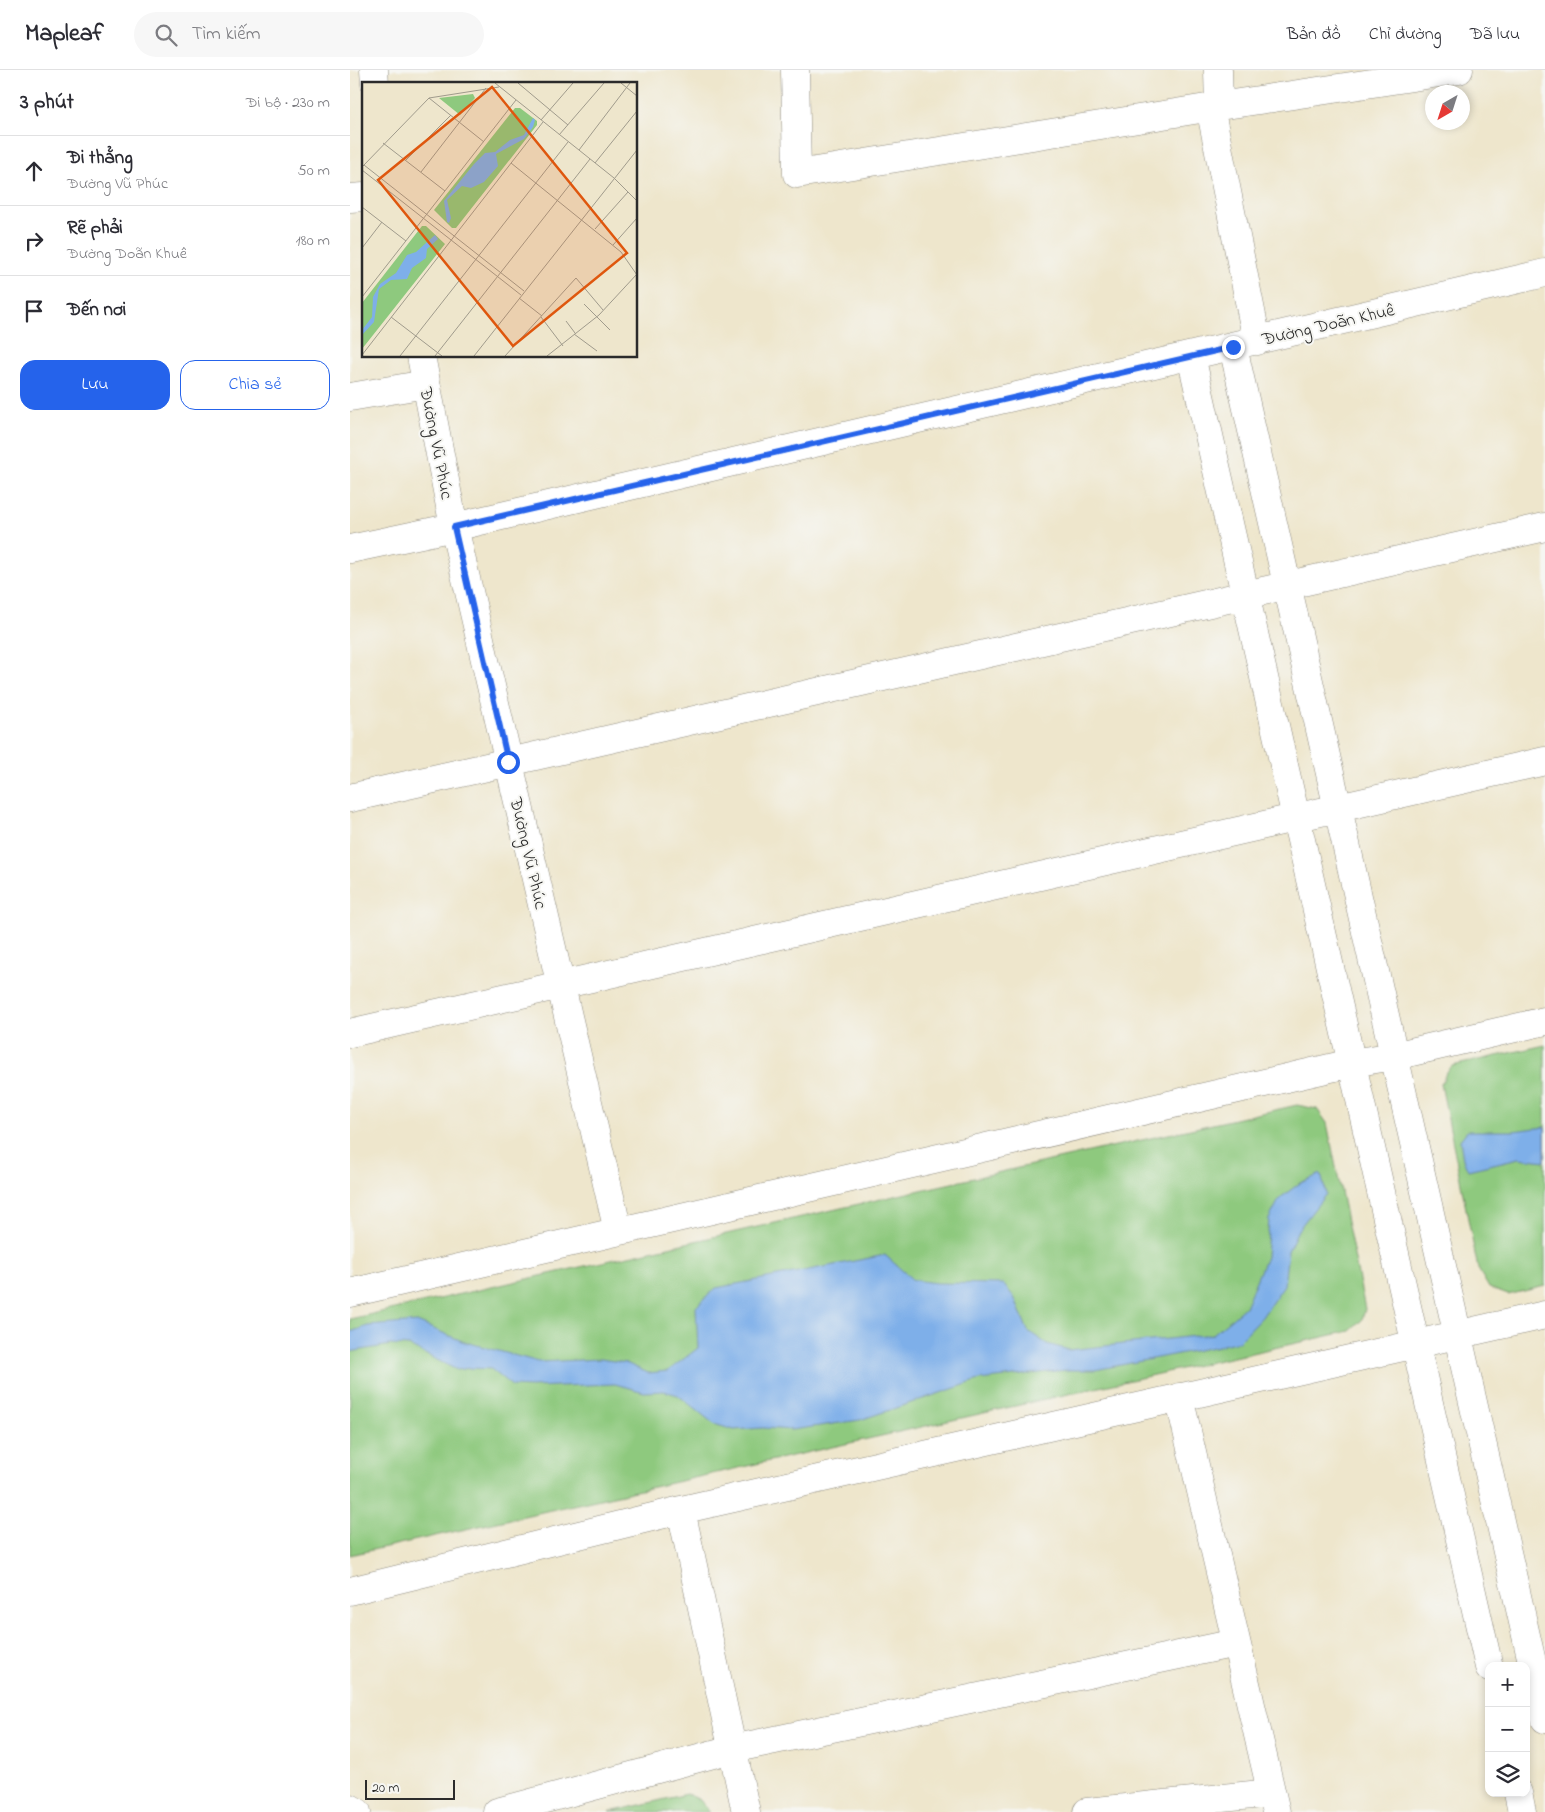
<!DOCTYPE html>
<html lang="vi">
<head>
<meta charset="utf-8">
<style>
  :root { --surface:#fff; --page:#f7f7f7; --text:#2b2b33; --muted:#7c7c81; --line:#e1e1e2; --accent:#2563eb }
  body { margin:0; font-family:"Indie Flower",sans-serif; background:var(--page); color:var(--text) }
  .controls { position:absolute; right:15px; bottom:15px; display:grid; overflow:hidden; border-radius:10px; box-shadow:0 2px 8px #0003 }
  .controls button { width:45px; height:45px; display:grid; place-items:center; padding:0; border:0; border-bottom:1px solid var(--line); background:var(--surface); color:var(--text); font:25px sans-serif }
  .compass { position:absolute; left:1075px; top:15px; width:45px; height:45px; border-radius:50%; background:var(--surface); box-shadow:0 2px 8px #0003; rotate:219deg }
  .scale { position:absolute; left:15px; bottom:12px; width:90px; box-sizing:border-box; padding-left:5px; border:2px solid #2b2b2b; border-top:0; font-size:14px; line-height:18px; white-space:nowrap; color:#2b2b2b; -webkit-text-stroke:4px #f6f6f2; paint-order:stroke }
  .stop { position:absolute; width:15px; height:15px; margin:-11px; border:4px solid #2563eb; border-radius:50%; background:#fff }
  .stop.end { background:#2563eb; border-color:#fff; box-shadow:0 1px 5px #0008 }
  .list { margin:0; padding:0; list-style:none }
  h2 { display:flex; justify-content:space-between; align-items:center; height:65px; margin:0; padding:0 20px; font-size:21px }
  h2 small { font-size:16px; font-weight:400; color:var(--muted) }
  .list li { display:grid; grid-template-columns:32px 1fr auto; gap:15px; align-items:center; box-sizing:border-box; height:70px; padding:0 20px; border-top:1px solid var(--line) }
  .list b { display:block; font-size:19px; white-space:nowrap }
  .list p { margin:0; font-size:16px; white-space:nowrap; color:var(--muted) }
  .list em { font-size:16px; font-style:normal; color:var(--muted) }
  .actions { display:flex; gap:10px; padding:15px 20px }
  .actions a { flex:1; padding:11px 0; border:1px solid var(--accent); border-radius:15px; text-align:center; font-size:18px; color:var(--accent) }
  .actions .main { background:var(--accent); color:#fff }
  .icon { flex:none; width:28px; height:28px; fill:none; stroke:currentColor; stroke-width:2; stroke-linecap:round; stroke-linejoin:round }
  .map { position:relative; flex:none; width:1195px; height:1742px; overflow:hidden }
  header { display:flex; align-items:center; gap:30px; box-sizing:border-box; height:70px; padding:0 25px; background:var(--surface); border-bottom:1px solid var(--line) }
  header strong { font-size:24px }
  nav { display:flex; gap:28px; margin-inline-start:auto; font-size:18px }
  .search { width:350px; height:45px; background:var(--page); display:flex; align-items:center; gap:12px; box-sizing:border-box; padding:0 18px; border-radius:28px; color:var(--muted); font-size:19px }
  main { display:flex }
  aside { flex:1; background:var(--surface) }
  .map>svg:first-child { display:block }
  .green { fill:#8ec97e; stroke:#5c7a54 }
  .water { fill:#7eafe9; stroke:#546d8a }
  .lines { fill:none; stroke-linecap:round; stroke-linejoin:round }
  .minor-casing { stroke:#8c887c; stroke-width:29 }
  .tertiary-casing { stroke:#8c887c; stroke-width:29 }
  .minor { stroke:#fff; stroke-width:28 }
  .tertiary { stroke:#fff; stroke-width:28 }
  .route { stroke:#2563eb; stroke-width:6 }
  .labels { text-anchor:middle; stroke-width:4; stroke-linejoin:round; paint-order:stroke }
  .street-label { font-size:18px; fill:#2b2b2b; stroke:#f6f6f2 }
  .inset-road { fill:none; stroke:#a09b8c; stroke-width:1 }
  .view { fill:#df570e; fill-opacity:0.15; stroke:#df570e; stroke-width:2.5 }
  .inset-edge { fill:none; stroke:#2b2b2b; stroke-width:2.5 }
</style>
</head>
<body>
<header>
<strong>Mapleaf</strong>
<div class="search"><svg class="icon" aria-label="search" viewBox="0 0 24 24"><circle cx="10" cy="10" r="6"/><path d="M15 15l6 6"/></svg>Tìm kiếm</div>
<nav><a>Bản đồ</a><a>Chỉ đường</a><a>Đã lưu</a></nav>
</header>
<main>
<aside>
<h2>3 phút<small>Đi bộ · 230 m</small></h2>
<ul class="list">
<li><svg class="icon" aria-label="ahead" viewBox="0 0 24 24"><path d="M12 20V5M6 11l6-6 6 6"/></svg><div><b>Đi thẳng</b><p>Đường Vũ Phúc</p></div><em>50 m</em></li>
<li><svg class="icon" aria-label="right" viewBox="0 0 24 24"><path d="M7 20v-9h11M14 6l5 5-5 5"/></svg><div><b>Rẽ phải</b><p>Đường Doãn Khuê</p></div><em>180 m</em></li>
<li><svg class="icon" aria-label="arrive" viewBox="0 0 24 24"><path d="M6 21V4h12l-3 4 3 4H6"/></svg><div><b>Đến nơi</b></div></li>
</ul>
<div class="actions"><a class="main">Lưu</a><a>Chia sẻ</a></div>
</aside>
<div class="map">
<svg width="1195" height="1742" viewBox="0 0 1195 1742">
  <rect width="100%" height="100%" fill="#f6f6f2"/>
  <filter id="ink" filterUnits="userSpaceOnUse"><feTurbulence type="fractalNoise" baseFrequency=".02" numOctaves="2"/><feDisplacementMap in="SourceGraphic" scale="10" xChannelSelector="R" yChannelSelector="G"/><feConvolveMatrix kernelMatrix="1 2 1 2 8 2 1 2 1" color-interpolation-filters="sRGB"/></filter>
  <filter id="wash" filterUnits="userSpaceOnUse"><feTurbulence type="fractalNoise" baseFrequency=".0096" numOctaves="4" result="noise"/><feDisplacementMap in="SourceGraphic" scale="20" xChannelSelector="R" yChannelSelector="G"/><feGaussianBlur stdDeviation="1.12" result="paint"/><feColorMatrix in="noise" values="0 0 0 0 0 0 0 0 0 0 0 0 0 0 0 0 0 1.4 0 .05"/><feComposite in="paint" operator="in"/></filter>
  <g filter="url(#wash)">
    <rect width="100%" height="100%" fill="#eee6cc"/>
    <!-- green -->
    <path class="green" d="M1195 975V1216L1158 1225 1139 1218 1128 1199 1091 1014 1096 1003 1102 996Z
      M947 1035 967 1039 977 1053 1015 1239 1012 1250 1000 1261 0 1485V1249Z
      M337 1724 350 1730 359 1742H260Z"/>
    <!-- water -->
    <path class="water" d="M1195 1057V1091L1169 1088 1118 1100 1113 1089 1110 1070 1117 1061H1163Z
      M971 1104 976 1124 948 1160 938 1181 934 1215 912 1247 889 1271 869 1276 745 1300H716L629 1310 510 1350 442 1360 413 1358 384 1360 364 1354 328 1325 314 1321 294 1322 265 1314 181 1317 162 1316 141 1299 120 1298 107 1300 59 1276 40 1275 0 1282V1262L18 1256 67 1252 112 1271 189 1292 251 1289 276 1293 298 1303 318 1301 348 1278 346 1237 366 1218 535 1185 563 1210 586 1213 653 1214 664 1227 678 1261 697 1274 719 1280 863 1264 895 1237 916 1187 919 1149 930 1128 950 1113Z"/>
  </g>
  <g filter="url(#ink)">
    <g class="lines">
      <defs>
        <path id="minor" d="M24 0 25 14
          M445 0 447 104 869 36 1109 0
          M868 0 869 36
          M860 37 907 271
          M0 128 14 127
          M883 277 1195 1649
          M71 286 104 457 268 1161
          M841 286 1139 1597
          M0 327 76 314
          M0 728 1195 457
          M0 963 1195 691
          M0 1223 1002 993 1044 986 1195 951
          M829 1327 926 1742
          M331 1440 396 1742
          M0 1521 331 1440 1195 1245
          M1168 1723 1172 1742
          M0 1738 7 1742
          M147 1742 382 1679 886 1573
          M737 1742 921 1723"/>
        <path id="tertiary" d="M0 479 104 457 1195 203"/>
      </defs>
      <!-- minor casing -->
      <use href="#minor" class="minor-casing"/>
      <!-- tertiary casing -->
      <use href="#tertiary" class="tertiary-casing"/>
      <!-- minor -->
      <use href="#minor" class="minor"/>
      <!-- tertiary -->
      <use href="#tertiary" class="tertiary"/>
    </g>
  </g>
  <g class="lines" filter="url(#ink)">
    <!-- route -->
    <path class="route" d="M158 692 104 457 883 277"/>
  </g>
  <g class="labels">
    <!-- street labels -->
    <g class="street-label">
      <text transform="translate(978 254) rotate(-13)" y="6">Đường Doãn Khuê</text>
      <text transform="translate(87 373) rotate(79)" y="6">Đường Vũ Phúc</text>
      <text transform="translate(179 783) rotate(77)" y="6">Đường Vũ Phúc</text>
    </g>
  </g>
  <!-- overview -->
  <g transform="translate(12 12)">
    <rect width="275" height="275" fill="#eee6cc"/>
    <path d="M111 12 113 16 98 33 77 16ZM153 26H158L175 39V43L94 146H90L72 128ZM60 144H64L83 162 0 267V221Z" fill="#8ec97e"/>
    <path d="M171 36 173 38 171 45 162 57 134 72 136 84 122 100 109 106 100 104 85 118 89 136 87 141 85 140 82 119 112 82 123 71 133 70 148 58 162 53ZM73 153 76 157 65 167 64 176 50 186 45 197 29 198 17 207 12 240 0 253V248L10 235 11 215 18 202 34 191 45 173 54 170Z" fill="#7eafe9"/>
    <path class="inset-road" d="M133 1 252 96 275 119M156 1 206 43M259 1 275 14M67 16 122 60M179 38 211 1M197 53 242 1M21 61 83 109M217 68 268 1M44 78 89 33M149 81 259 170 275 193M233 81 275 29M2 83 162 209M1 84 67 16 137 5M0 88 159 213M59 90 124 6M0 125 44 159M233 147 266 110M251 163 275 136M0 166 20 140M0 215 154 18M157 216 180 234M222 222 248 248M29 235 80 274M179 235 201 264M204 239 213 251M212 252 235 269M0 273 181 40M38 274 206 60M73 274 228 77M112 274 275 68M143 274 214 196 241 228M185 274 237 233 275 192"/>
    <path class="view" d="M130 5 265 171 151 264 16 98Z"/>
    <rect width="275" height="275" class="inset-edge"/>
  </g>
</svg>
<div class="controls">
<button>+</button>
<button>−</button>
<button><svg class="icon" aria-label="layers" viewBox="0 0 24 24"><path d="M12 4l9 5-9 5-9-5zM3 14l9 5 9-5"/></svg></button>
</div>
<svg class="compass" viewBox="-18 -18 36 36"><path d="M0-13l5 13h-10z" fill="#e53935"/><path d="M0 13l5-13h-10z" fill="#7c7c81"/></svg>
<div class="scale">20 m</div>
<div class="stop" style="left:158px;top:692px"></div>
<div class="stop end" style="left:883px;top:277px"></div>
</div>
</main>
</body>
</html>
